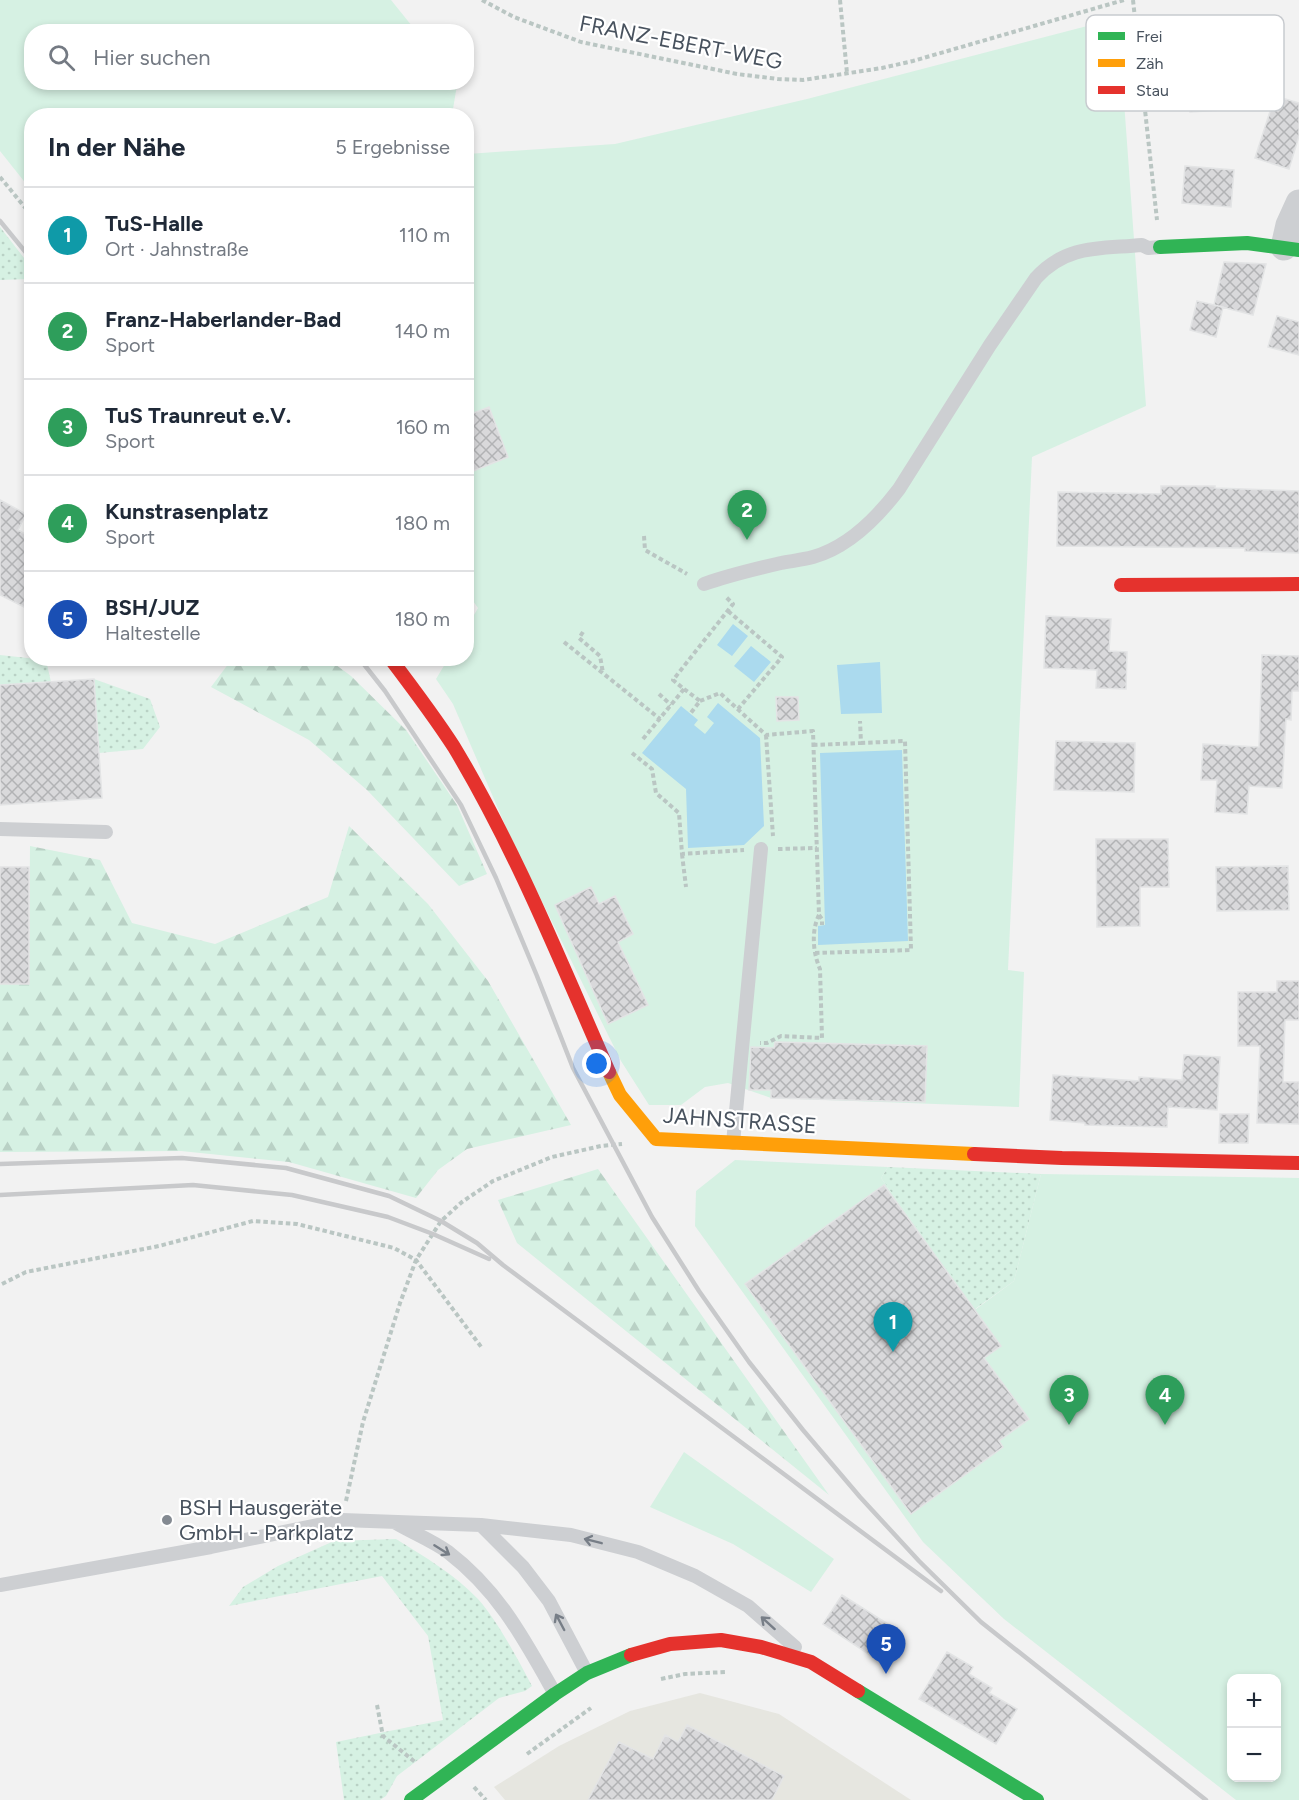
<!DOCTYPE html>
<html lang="de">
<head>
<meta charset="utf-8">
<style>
  :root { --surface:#fff; --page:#f6f6f7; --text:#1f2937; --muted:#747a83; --line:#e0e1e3; --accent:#848a92 }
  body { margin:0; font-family:Figtree,sans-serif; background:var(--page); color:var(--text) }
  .controls { position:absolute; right:18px; bottom:18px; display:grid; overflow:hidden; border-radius:12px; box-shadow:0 3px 9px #0003 }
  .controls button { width:54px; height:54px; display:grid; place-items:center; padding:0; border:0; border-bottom:2px solid var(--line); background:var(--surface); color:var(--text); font:30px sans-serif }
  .you { position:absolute; left:597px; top:1064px; width:21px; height:21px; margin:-15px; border:4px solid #fff; border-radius:50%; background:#1a73e8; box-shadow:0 0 0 9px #1a73e833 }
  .badge { display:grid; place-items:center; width:39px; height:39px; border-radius:50%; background:var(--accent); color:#fff; font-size:20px; font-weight:700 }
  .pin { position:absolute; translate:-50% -50px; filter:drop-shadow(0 2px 3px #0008) }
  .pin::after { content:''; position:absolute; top:32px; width:21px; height:18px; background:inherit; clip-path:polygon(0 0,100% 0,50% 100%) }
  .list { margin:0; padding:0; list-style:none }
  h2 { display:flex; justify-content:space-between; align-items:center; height:78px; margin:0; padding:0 24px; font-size:26px }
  h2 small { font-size:20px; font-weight:400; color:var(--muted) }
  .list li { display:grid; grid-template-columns:39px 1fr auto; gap:18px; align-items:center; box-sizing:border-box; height:96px; padding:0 24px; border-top:2px solid var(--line) }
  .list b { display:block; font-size:22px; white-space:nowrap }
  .list p { margin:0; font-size:20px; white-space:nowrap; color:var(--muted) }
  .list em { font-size:20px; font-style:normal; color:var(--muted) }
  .icon { flex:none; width:33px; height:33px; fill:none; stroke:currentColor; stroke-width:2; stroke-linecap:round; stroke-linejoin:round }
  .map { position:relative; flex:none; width:1299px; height:1800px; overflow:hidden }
  .search { position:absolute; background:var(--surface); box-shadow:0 3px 9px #0003; left:24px; top:24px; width:450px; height:66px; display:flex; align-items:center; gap:15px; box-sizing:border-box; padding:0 21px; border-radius:24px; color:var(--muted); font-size:22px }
  .panel { position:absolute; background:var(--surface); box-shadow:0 3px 9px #0003; left:24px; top:108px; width:450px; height:558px; border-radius:24px }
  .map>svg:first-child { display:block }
  .commercial { fill:#e6e6e0 }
  .grass { fill:url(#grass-dots) }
  .forest { fill:url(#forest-firs) }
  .garden { fill:#d6f1e3; fill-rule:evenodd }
  .water { fill:#abdaee }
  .building { fill:url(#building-cross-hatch); stroke:#e3e4e5; stroke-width:1.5 }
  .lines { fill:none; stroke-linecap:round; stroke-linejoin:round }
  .path { stroke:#bac6c3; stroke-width:4; stroke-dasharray:4.5 3; stroke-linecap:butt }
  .lane { stroke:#cdcfd2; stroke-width:14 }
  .street { stroke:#cdcfd2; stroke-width:27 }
  .fast { stroke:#30b455; stroke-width:14 }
  .slow { stroke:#ff9f0a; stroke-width:14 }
  .jam { stroke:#e5322d; stroke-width:14 }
  .rail { stroke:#c8c9cb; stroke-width:4.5 }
  .oneway { stroke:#777e87 }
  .poi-dot { fill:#848a92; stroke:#fff; stroke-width:2 }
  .labels { text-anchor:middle; stroke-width:4.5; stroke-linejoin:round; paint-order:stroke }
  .street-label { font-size:22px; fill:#48525e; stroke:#fff }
  .poi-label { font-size:22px; fill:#48525e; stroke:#fff; text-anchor:start }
  .key { fill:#fff; stroke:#c8cbcf; stroke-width:1.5 }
  .key-label { font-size:16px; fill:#48525e }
</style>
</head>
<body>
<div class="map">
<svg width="1299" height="1800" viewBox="0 0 1299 1800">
  <defs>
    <pattern id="grass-dots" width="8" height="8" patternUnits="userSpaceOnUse" patternTransform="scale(1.5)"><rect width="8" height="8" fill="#d6f1e3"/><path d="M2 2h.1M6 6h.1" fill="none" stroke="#b9d1c5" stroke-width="1.8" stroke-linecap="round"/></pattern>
    <pattern id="forest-firs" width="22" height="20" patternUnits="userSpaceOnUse" patternTransform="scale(1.5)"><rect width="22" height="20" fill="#d6f1e3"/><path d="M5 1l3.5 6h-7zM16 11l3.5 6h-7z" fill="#b9d1c5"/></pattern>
    <pattern id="building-cross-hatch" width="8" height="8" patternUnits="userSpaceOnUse" patternTransform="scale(1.5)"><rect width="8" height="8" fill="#d9d9db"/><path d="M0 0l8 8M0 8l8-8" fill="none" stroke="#b2b3b5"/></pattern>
  </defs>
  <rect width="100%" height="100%" fill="#f2f2f2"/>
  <!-- commercial -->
  <path class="commercial" d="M700 1693 779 1714 911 1800H505L494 1787 559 1746 630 1711Z"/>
  <!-- grass -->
  <path class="grass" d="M0 227 31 267V279L0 280Z
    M0 655 46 660 51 682 0 685Z
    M94 679 150 699 160 727 143 749 99 753Z
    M888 1167 1041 1174 1014 1281 975 1309 881 1178Z
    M396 1539C425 1557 454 1574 478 1599 499 1623 517 1658 532 1686L525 1691 499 1698 397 1776 386 1796 380 1800H344L336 1742 443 1720 428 1636 382 1576 229 1606 243 1587 278 1566 334 1541Z"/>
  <!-- forest -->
  <path class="forest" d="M232 659H328L351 676 406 730 457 805 487 874 459 886 367 790 309 740 211 687Z
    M349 826 428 904 488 981 571 1125 467 1149 438 1170 416 1198 289 1162 181 1151 0 1152V984L29 983 30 846 100 860 132 923 215 944 328 897Z
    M598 1169 829 1495 517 1243 498 1200Z"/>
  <!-- garden -->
  <path class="garden" d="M0 0H391L416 31 32 32V82L455 83 457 85 452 115 32 116 31 190 0 151Z
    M1118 18 1146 406 1032 457 1008 970 1024 972 1019 1107 771 1098 728 1083 705 1087 681 1105H649L621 1061 512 841 453 704 436 679 448 659 466 658 467 627 478 608 466 591 467 154 615 144 807 99Z
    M735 1160 888 1167 881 1178 976 1309 1014 1281 1041 1174 1299 1178V1800H1236L1004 1619 923 1542 695 1226 696 1191ZM1232 1678H1276V1778H1232Z
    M684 1452 834 1559 811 1592 733 1544 650 1507Z"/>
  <!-- water -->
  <path class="water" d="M733 624 748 636 732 656 717 645Z
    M751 646 771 662 754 682 734 666Z
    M880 662 882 713 841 714 837 665Z
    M718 703 760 738 764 826 744 845 688 848 686 789 642 753 681 706 698 720 694 725 705 734 714 723 707 717Z
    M902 750 908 941 818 945V926L825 925 820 753Z"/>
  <!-- building -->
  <path class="building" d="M1220 49 1223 110 1190 112 1189 93 1171 94 1169 51Z
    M1275 96 1299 103V136L1289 169 1255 158Z
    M1185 166 1234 170 1231 207 1182 203Z
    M1224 262 1266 264 1253 315 1214 305Z
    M1197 301 1223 307 1216 337 1190 330Z
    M1277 316 1299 322V355L1268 347Z
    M489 407 508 457 466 474V416Z
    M1161 486H1215V488L1299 491V553L1245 551V548L1057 546 1058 492 1161 494Z
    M0 500 26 514 18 530 32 538V611L0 595Z
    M1046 616 1111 619 1109 651 1127 652 1126 689 1096 688 1097 670 1044 668Z
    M1262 655 1299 656V691H1292L1291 720 1286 719 1282 788 1249 786 1247 814 1215 812 1217 780H1201L1203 744 1259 747Z
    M94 679 102 798 0 805V685Z
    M776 697H798L799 720 777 721Z
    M1056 741 1135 743 1134 792 1054 790Z
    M1096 839H1168L1169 887H1140V926L1097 927Z
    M1288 866 1289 910 1217 911 1216 867Z
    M0 867H29V984H0Z
    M591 887 599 904 615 896 633 934 618 942 648 1005 608 1024 555 905Z
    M1277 981H1299V1020H1285L1283 1082H1299V1124L1257 1123 1260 1046H1238V992H1277Z
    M775 1042 927 1046 925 1102 771 1098V1090H749L751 1047 774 1048Z
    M1184 1055 1220 1057 1217 1110 1168 1107 1167 1127 1085 1125V1123L1050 1120 1053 1075 1139 1081V1077L1182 1080Z
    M1220 1114H1249L1248 1143H1219Z
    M884 1185 1001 1346 984 1358 1029 1419 999 1441 1003 1447 911 1514 745 1284Z
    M842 1595 899 1631 879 1661 823 1624Z
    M947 1652 973 1667 969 1674 992 1688 989 1693 1017 1709 996 1744 919 1699Z
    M687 1725 784 1776 772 1800H588L619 1742 653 1759 665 1735 678 1742Z"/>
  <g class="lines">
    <!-- path -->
    <path class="path" d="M482 0 514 17 581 42 737 74 778 79 803 80 882 68 913 61 1124 0
      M840 0 847 73
      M1133 0 1157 220
      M0 177 32 216
      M644 536 645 550 687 574
      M728 611 782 657 738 709
      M583 632 579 638 600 656 603 673
      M564 642 660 719
      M684 689 700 701 690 714
      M659 694 671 705
      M700 701 720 693 766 735 813 731 819 915C811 931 813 953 820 969L822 1038 781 1036 767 1043H760
      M766 735 773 836
      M643 739 684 689 673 680 733 604 725 596
      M813 745 861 743 860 721
      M632 753 652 769 656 793 679 813 682 854 744 850
      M778 849 817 848
      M682 854 686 887
      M819 915 822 919V925
      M815 953 911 950 905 741 861 743
      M2 1284 26 1272 159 1246 253 1221 297 1224 394 1248 416 1260 482 1348
      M346 1501 363 1422 400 1303 416 1260 441 1221 462 1202 493 1181 552 1157 601 1146 622 1144
      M661 1679 685 1674 725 1672
      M377 1705 383 1736 415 1762
      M527 1754 591 1708
      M474 1787 486 1800"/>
    <!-- lane -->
    <path class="lane" d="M704 584C729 575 755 569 781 563 791 561 802 560 813 557 849 547 877 518 899 489L990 345 1036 278C1067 244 1101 249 1142 245L1148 248 1160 247
      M0 829 106 832
      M733 1143 761 849
      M396 1523C413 1533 433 1541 448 1552 499 1591 524 1639 555 1694
      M481 1525 523 1567 549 1601 587 1673
      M0 1585 211 1547 342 1520 481 1525 571 1535 638 1552 695 1576 748 1606 795 1647"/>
    <!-- street -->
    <path class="street" d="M1284 247 1289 225 1299 203"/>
    <!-- fast -->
    <path class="fast" d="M1160 247 1247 243 1299 250
      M858 1691 1037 1800
      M411 1800 555 1694 587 1673 631 1655"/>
    <!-- slow -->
    <path class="slow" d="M609 1072 620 1095 656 1139 974 1154"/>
    <!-- jam -->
    <path class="jam" d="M1121 585 1299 584
      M390 658C412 687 434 716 454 747 516 850 561 963 609 1072
      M974 1154 1062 1158 1299 1163
      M631 1655 670 1644 721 1640 761 1647 811 1662 858 1691"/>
    <!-- rail -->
    <path class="rail" d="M0 221 32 260
      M359 658 385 691 461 805 496 878 537 976 573 1068 652 1217 699 1291 749 1362 803 1430 860 1497 919 1561 981 1622 1206 1800
      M0 1164 182 1158 286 1168 389 1196 441 1221 477 1243 503 1265 941 1591
      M0 1195 193 1185 292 1195 388 1217 433 1234 489 1259"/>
  </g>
  <!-- one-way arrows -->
  <defs><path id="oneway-shaft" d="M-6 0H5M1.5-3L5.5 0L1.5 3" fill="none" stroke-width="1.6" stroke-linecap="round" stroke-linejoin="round" transform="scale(1.5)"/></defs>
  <g class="oneway">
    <use href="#oneway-shaft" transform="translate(593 1541) rotate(-166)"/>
    <use href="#oneway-shaft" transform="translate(442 1550) rotate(32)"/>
    <use href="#oneway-shaft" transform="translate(560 1622) rotate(-118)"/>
    <use href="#oneway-shaft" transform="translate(768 1623) rotate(-138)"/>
  </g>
  <!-- markers -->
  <circle class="poi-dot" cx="167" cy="1520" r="6"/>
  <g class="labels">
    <!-- street labels -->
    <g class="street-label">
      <text transform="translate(681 42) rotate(11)" y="8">FRANZ-EBERT-WEG</text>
      <text transform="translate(740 1120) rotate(4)" y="8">JAHNSTRASSE</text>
    </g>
    <!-- poi labels -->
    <g class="poi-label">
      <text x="179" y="1515">BSH Hausgeräte<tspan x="179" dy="25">GmbH - Parkplatz</tspan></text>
    </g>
  </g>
  <!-- legend -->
  <rect x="1086" y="15" width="198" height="96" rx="9" class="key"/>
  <rect x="1098" y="32" width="27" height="8" fill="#30b455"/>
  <rect x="1098" y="59" width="27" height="8" fill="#ff9f0a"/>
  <rect x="1098" y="86" width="27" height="8" fill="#e5322d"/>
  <g class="key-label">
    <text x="1136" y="42">Frei</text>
    <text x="1136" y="69">Zäh</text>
    <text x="1136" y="96">Stau</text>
  </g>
</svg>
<div class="controls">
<button>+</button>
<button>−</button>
</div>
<div class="you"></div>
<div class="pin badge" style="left:893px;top:1352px;background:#0f9aa8">1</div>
<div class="pin badge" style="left:747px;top:540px;background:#2e9e5b">2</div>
<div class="pin badge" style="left:1069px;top:1425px;background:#2e9e5b">3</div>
<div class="pin badge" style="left:1165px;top:1425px;background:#2e9e5b">4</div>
<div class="pin badge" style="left:886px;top:1674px;background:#1a4fb4">5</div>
<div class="search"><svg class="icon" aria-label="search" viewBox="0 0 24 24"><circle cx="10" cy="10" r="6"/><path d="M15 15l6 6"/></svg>Hier suchen</div>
<section class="panel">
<h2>In der Nähe<small>5 Ergebnisse</small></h2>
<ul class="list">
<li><span class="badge" style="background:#0f9aa8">1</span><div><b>TuS-Halle</b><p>Ort · Jahnstraße</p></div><em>110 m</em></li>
<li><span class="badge" style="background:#2e9e5b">2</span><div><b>Franz-Haberlander-Bad</b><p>Sport</p></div><em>140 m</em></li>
<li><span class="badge" style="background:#2e9e5b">3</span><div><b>TuS Traunreut e.V.</b><p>Sport</p></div><em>160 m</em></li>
<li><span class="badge" style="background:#2e9e5b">4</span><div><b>Kunstrasenplatz</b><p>Sport</p></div><em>180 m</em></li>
<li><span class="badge" style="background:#1a4fb4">5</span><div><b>BSH/JUZ</b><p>Haltestelle</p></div><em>180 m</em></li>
</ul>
</section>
</div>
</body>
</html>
